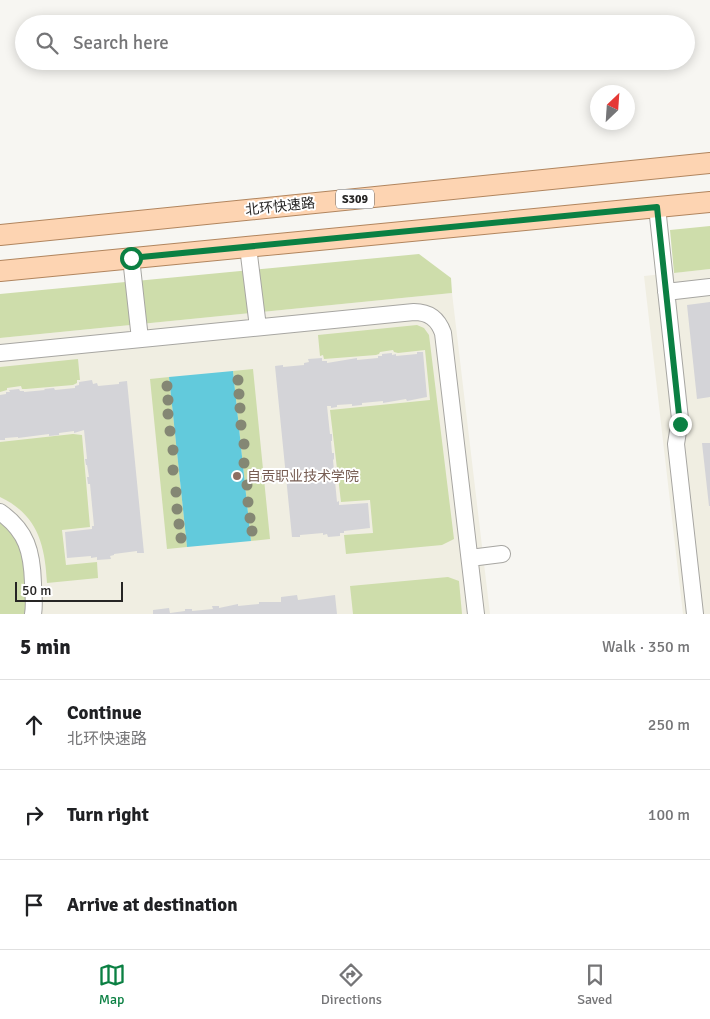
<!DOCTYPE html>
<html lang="en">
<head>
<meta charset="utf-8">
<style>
  :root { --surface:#fff; --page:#f2f2f2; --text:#202124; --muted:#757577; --line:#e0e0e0; --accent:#0b8043 }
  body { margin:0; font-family:Signika,"Noto Sans SC",sans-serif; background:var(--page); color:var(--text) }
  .compass { position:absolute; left:590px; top:85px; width:45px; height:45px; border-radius:50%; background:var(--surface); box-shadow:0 2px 12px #0003; rotate:25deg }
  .scale { position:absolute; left:15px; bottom:12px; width:108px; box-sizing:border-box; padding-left:5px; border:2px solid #262524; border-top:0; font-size:14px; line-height:18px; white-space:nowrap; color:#262524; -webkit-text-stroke:4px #fff; paint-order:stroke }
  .stop { position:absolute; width:15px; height:15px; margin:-11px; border:4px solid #0b8043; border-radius:50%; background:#fff }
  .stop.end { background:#0b8043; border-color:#fff; box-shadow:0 1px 5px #0008 }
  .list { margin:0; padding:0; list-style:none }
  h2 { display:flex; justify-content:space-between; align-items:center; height:65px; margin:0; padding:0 20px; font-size:21px }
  h2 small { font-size:16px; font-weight:400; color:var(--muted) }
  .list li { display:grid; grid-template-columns:32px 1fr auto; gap:15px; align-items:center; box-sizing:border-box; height:90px; padding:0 20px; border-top:1px solid var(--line) }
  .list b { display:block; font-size:19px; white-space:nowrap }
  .list p { margin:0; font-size:16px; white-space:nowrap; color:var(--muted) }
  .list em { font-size:16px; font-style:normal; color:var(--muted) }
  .icon { flex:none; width:28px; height:28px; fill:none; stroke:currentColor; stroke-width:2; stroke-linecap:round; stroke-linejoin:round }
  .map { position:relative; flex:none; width:710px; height:614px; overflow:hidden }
  .search { position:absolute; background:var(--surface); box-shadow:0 2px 12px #0003; left:15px; right:15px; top:15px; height:55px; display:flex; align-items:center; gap:12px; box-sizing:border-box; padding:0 18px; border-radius:28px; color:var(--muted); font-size:19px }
  .sheet { height:335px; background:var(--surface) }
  nav { display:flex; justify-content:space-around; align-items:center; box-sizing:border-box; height:70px; border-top:1px solid var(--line); background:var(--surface); font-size:14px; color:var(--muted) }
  nav a { display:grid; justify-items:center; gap:2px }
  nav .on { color:var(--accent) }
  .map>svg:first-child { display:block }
  .built { fill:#f0eee2 }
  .green { fill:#ceddab }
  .water { fill:#62cadc }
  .building { fill:#d4d4d8 }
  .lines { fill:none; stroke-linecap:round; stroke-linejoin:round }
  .minor-casing { stroke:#a7a6a2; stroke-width:18 }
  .major-casing { stroke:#b1855e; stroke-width:22 }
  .minor { stroke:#fff; stroke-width:16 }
  .major { stroke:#fdd4b2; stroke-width:20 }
  .tree { fill:#848774 }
  .route { stroke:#0b8043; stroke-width:6 }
  .education-dot { fill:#8d6e63; stroke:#fff; stroke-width:2 }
  .labels { text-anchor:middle; stroke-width:4; stroke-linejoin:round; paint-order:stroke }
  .shield { fill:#fff; stroke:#676666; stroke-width:1 }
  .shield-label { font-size:12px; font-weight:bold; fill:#262524 }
  .street-label { font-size:14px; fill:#262524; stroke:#fff }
  .education-label { font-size:14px; fill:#785e54; stroke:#fff; text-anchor:start }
</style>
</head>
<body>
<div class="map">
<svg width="710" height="614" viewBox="0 0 710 614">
  <rect width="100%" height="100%" fill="#f7f6f2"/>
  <!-- built -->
  <path class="built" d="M710 269V614H683L644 276Z
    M452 293 490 614H0V338Z"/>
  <!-- green -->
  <path class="green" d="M710 226V269L674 273 670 230Z
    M419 254 451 278 452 293 0 338V294Z
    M417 325 424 328 429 335 454 539 442 545 346 554 344 535 373 533 370 500 341 502 330 410 430 400 425 350 398 353 394 352 393 350 380 352 379 354 376 355 324 359 323 355 320 356 318 335Z
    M78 359 80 380H77V383L73 385 26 389H22L21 386 7 388V390L0 392V367Z
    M253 369 270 539 251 541 233 371Z
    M169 377 187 547 167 549 150 379Z
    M73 434 82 435 90 527 62 530 66 565 97 562 98 578 47 583C45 545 38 515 0 497V442Z
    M0 521 15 536 23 556 27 606 24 614H0Z
    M448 577 459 581 462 614H353L350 586Z"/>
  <!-- water -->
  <path class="water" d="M233 371 251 541 187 547 169 377Z"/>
  <!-- building -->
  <path class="building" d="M710 302V397L697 399 687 305Z
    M417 352H423L427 397 407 401 406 399 383 403V401L362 403V405L352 406V404L337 405V407L331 408V406H327L330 434H332V441H331L332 453H334V459L333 460 337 502 339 501V505L368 503 370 528 344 531V533H340V536L328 537 327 534 323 535V533L300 535V537H292L275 366 283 365V367L304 365V363L309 362 308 359 322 358V361H327V363L357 358V360L378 358V356H382V354L392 353V355L396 354V356L417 354Z
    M92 380 93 384 97 383 98 386 119 384V382L127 381 144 553H137V551L114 554V555L110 556 111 559 97 560V557L91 558V556L67 558 65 532 92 529V526H94L90 484H88L87 477H89L87 465H86L85 459H87L84 430 74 433V431L59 433V435L49 436V434L18 438V437L5 438V440H0V395L6 394V392H10L9 390 19 389 20 391H24V392L45 390 44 389 54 388 55 390 75 388V386L79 385V382Z
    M702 443H710V506H709Z
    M297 595 298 600 335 595 337 614H153V610L169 608 170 613 185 611V609H192V611L213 609 212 606H219V608L238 604V606L259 604V602H281V597Z"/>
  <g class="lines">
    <defs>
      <path id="minor" d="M657 207 680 419 676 444 695 614
        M248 247 258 327
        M131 258 140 339
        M666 292 710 287
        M0 353 414 312C429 312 438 319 443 333L476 614
        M0 512C27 531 32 552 33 583 33 593 35 604 33 614
        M470 558 502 554"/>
      <path id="major" d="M0 235 710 163
        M0 271 710 202"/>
    </defs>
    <!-- minor casing -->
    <use href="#minor" class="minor-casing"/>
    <!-- major casing -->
    <use href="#major" class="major-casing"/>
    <!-- minor -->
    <use href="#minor" class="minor"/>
    <!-- major -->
    <use href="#major" class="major"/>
  </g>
  <!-- trees -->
  <g class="tree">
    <circle cx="238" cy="380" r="5.5"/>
    <circle cx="167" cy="386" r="5.5"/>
    <circle cx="239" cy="394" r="5.5"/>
    <circle cx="168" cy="400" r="5.5"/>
    <circle cx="240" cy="408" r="5.5"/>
    <circle cx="168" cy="414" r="5.5"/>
    <circle cx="241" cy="425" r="5.5"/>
    <circle cx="170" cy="431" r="5.5"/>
    <circle cx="244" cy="444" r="5.5"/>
    <circle cx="173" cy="450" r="5.5"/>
    <circle cx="244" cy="463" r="5.5"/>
    <circle cx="173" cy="470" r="5.5"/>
    <circle cx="247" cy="485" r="5.5"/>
    <circle cx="176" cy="492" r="5.5"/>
    <circle cx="248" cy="502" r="5.5"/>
    <circle cx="177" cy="509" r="5.5"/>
    <circle cx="250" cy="518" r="5.5"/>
    <circle cx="179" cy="524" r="5.5"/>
    <circle cx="252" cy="531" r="5.5"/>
    <circle cx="181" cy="538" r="5.5"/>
  </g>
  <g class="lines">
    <!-- route -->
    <path class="route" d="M131 258 657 207 680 424"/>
  </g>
  <!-- markers -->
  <circle class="education-dot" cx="237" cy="476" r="5"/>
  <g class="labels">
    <!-- shield labels -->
    <rect class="shield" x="336" y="189.5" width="38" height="19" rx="4"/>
    <g class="shield-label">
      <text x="355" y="203">S309</text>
    </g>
    <!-- street labels -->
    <g class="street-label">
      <text transform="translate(280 206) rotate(-6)" y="5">北环快速路</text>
    </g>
    <!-- education labels -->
    <g class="education-label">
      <text x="247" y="481">自贡职业技术学院</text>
    </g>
  </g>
</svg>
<svg class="compass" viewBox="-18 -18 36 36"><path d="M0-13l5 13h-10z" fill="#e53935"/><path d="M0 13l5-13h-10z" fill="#757577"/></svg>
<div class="scale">50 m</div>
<div class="stop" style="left:131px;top:258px"></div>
<div class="stop end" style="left:680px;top:424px"></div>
<div class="search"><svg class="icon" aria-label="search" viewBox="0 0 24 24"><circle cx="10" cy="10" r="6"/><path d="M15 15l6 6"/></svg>Search here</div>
</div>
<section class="sheet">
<h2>5 min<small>Walk · 350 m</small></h2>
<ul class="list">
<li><svg class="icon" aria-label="ahead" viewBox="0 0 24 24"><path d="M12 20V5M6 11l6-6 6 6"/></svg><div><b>Continue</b><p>北环快速路</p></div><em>250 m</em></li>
<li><svg class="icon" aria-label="right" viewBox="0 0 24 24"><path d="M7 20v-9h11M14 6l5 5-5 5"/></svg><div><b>Turn right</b></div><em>100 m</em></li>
<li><svg class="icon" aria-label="arrive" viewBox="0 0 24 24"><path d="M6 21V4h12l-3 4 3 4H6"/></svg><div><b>Arrive at destination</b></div></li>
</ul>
</section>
<nav>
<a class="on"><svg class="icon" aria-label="map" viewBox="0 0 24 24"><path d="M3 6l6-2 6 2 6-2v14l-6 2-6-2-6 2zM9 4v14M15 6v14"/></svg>Map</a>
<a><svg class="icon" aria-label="directions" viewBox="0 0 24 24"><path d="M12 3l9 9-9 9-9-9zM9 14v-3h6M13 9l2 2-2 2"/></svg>Directions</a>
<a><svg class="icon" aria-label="saved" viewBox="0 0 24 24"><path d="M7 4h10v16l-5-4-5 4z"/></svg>Saved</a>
</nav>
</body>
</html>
